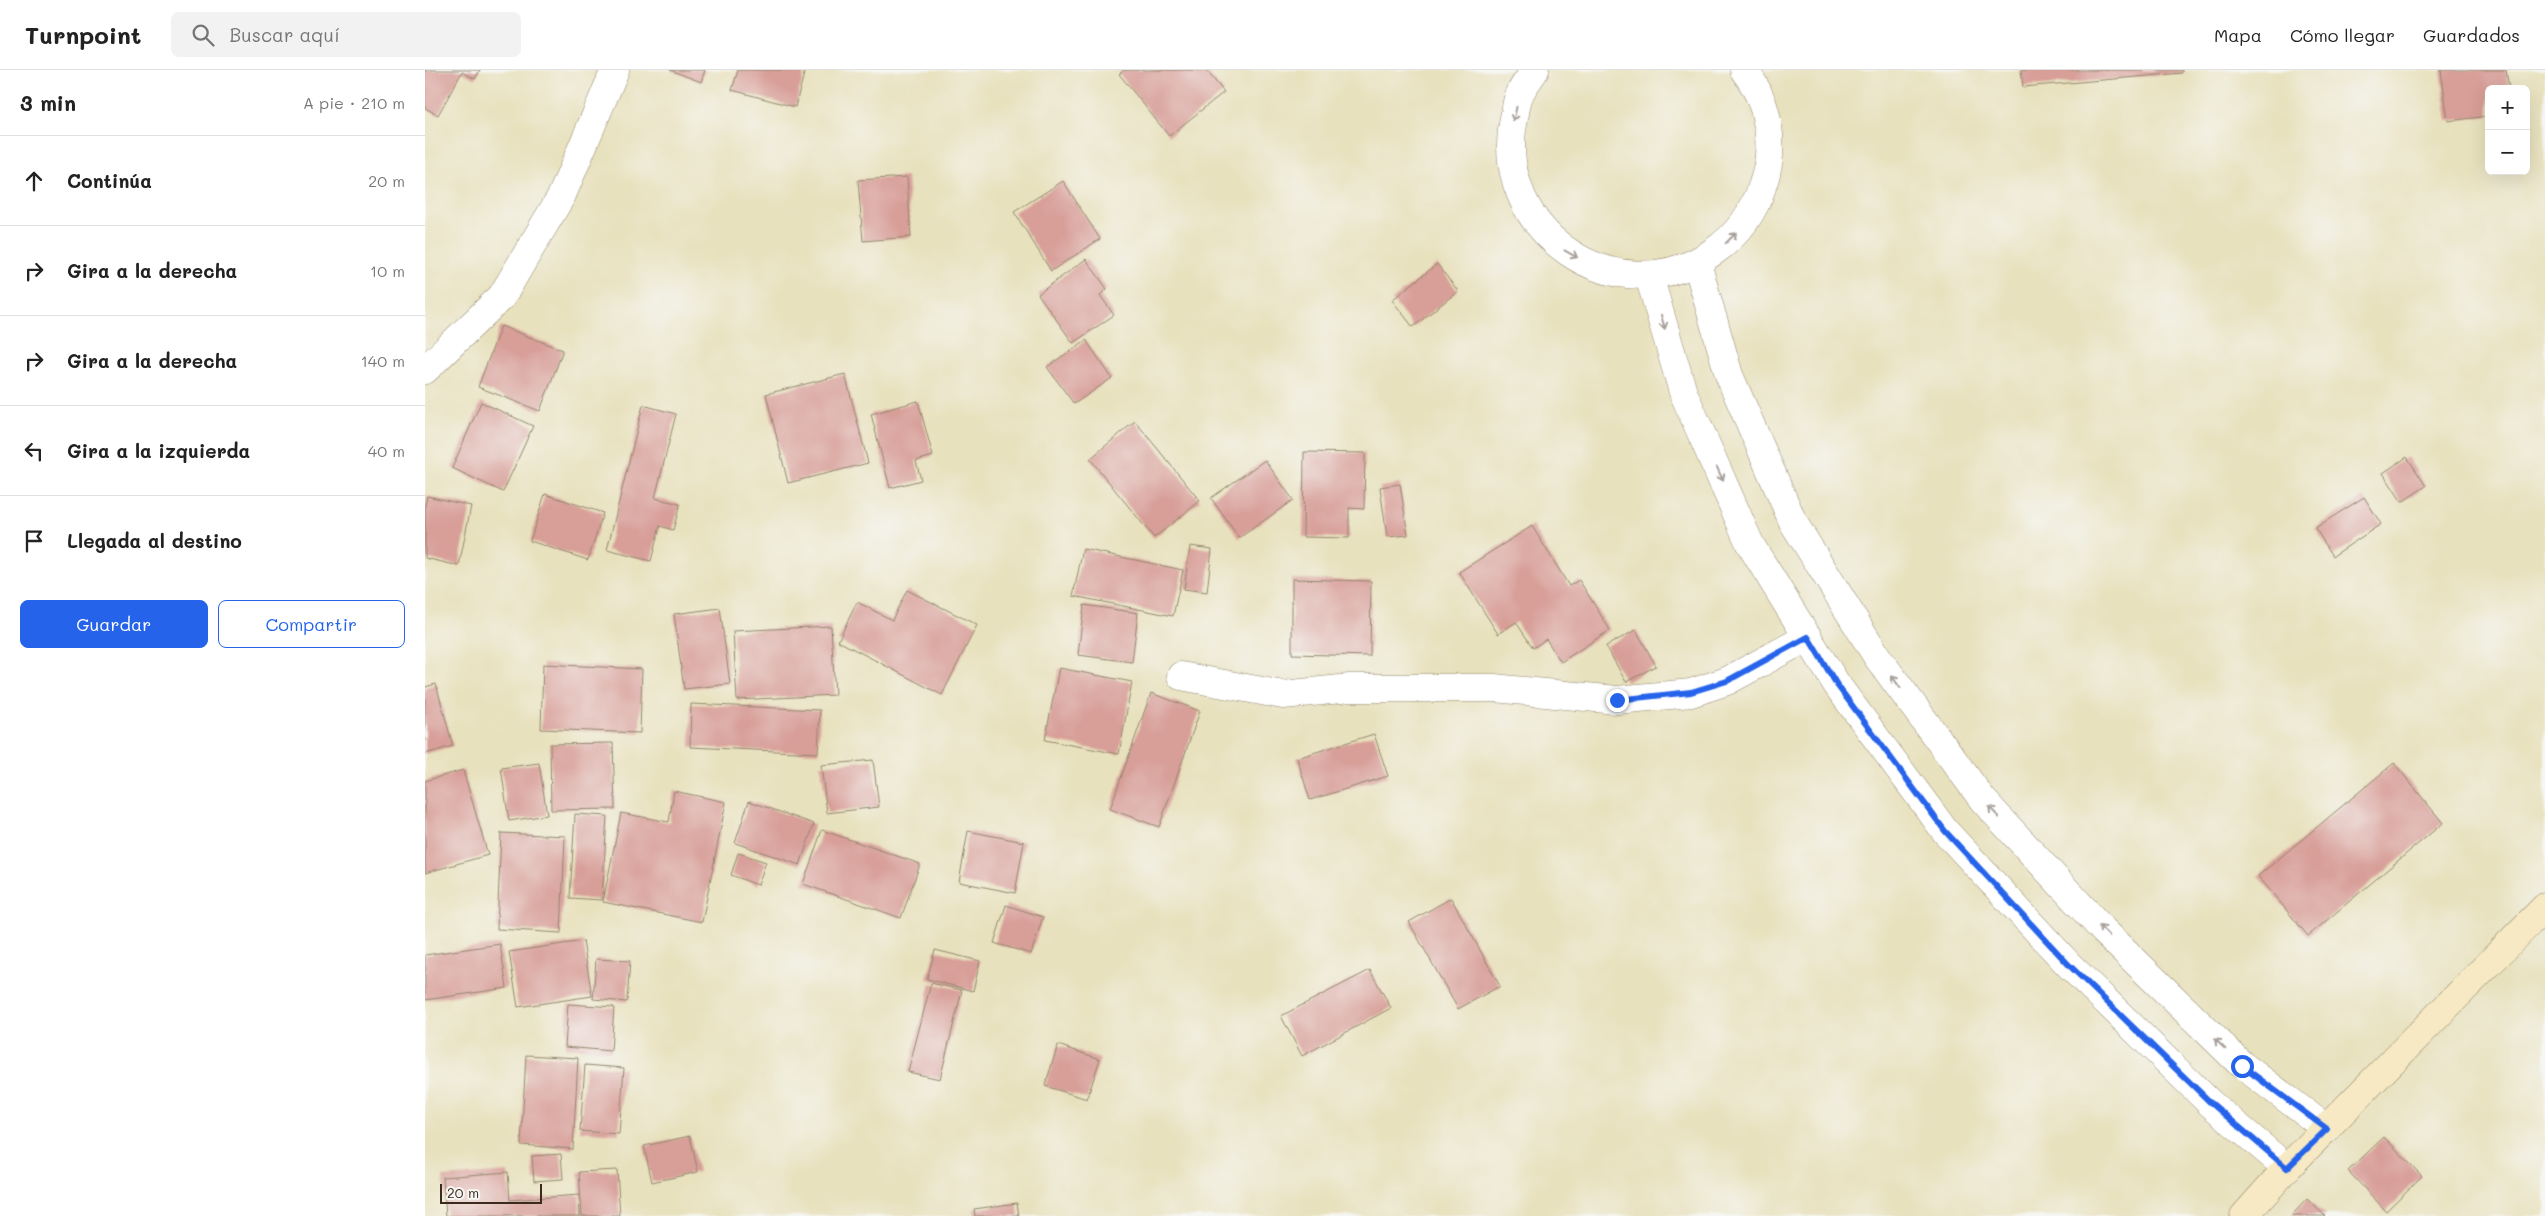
<!DOCTYPE html>
<html lang="es">
<head>
<meta charset="utf-8">
<style>
  :root { --surface:#fff; --page:#f2f2f2; --text:#222; --muted:#767676; --line:#e0e0e0; --accent:#2563eb }
  body { margin:0; font-family:Mali,sans-serif; background:var(--page); color:var(--text) }
  .controls { position:absolute; right:15px; top:15px; display:grid; overflow:hidden; border-radius:8px; box-shadow:0 5px 20px #0002 }
  .controls button { width:45px; height:45px; display:grid; place-items:center; padding:0; border:0; border-bottom:1px solid var(--line); background:var(--surface); color:var(--text); font:25px sans-serif }
  .scale { position:absolute; left:15px; bottom:12px; width:102px; box-sizing:border-box; padding-left:5px; border:2px solid #3b2a1e; border-top:0; font-size:14px; line-height:18px; white-space:nowrap; color:#3b2a1e; -webkit-text-stroke:4px #f6f6f2; paint-order:stroke }
  .stop { position:absolute; width:15px; height:15px; margin:-11px; border:4px solid #2563eb; border-radius:50%; background:#fff }
  .stop.end { background:#2563eb; border-color:#fff; box-shadow:0 1px 5px #0008 }
  .list { margin:0; padding:0; list-style:none }
  h2 { display:flex; justify-content:space-between; align-items:center; height:65px; margin:0; padding:0 20px; font-size:21px }
  h2 small { font-size:16px; font-weight:400; color:var(--muted) }
  .list li { display:grid; grid-template-columns:32px 1fr auto; gap:15px; align-items:center; box-sizing:border-box; height:90px; padding:0 20px; border-top:1px solid var(--line) }
  .list b { display:block; font-size:19px; white-space:nowrap }
  .list em { font-size:16px; font-style:normal; color:var(--muted) }
  .actions { display:flex; gap:10px; padding:15px 20px }
  .actions a { flex:1; padding:11px 0; border:1px solid var(--accent); border-radius:8px; text-align:center; font-size:18px; color:var(--accent) }
  .actions .main { background:var(--accent); color:#fff }
  .icon { flex:none; width:28px; height:28px; fill:none; stroke:currentColor; stroke-width:2; stroke-linecap:round; stroke-linejoin:round }
  .map { position:relative; flex:none; width:2120px; height:1146px; overflow:hidden }
  header { display:flex; align-items:center; gap:30px; box-sizing:border-box; height:70px; padding:0 25px; background:var(--surface); border-bottom:1px solid var(--line) }
  header strong { font-size:24px }
  nav { display:flex; gap:28px; margin-inline-start:auto; font-size:18px }
  .search { width:350px; height:45px; background:var(--page); display:flex; align-items:center; gap:12px; box-sizing:border-box; padding:0 18px; border-radius:8px; color:var(--muted); font-size:19px }
  main { display:flex }
  aside { flex:1; background:var(--surface) }
  .map>svg:first-child { display:block }
  .building { fill:#d89e98 }
  .lines { fill:none; stroke-linecap:round; stroke-linejoin:round }
  .street-casing { stroke:#92866e; stroke-width:29 }
  .secondary-casing { stroke:#92866e; stroke-width:29 }
  .street { stroke:#fff; stroke-width:28 }
  .secondary { stroke:#f6e9c3; stroke-width:28 }
  .oneway { stroke:#a79f9a }
  .route { stroke:#2563eb; stroke-width:6 }
</style>
</head>
<body>
<header>
<strong>Turnpoint</strong>
<div class="search"><svg class="icon" aria-label="search" viewBox="0 0 24 24"><circle cx="10" cy="10" r="6"/><path d="M15 15l6 6"/></svg>Buscar aquí</div>
<nav><a>Mapa</a><a>Cómo llegar</a><a>Guardados</a></nav>
</header>
<main>
<aside>
<h2>3 min<small>A pie · 210 m</small></h2>
<ul class="list">
<li><svg class="icon" aria-label="ahead" viewBox="0 0 24 24"><path d="M12 20V5M6 11l6-6 6 6"/></svg><div><b>Continúa</b></div><em>20 m</em></li>
<li><svg class="icon" aria-label="right" viewBox="0 0 24 24"><path d="M7 20v-9h11M14 6l5 5-5 5"/></svg><div><b>Gira a la derecha</b></div><em>10 m</em></li>
<li><svg class="icon" aria-label="right" viewBox="0 0 24 24"><path d="M7 20v-9h11M14 6l5 5-5 5"/></svg><div><b>Gira a la derecha</b></div><em>140 m</em></li>
<li><svg class="icon" aria-label="left" viewBox="0 0 24 24"><path d="M17 20v-9H6M10 6l-5 5 5 5"/></svg><div><b>Gira a la izquierda</b></div><em>40 m</em></li>
<li><svg class="icon" aria-label="arrive" viewBox="0 0 24 24"><path d="M6 21V4h12l-3 4 3 4H6"/></svg><div><b>Llegada al destino</b></div></li>
</ul>
<div class="actions"><a class="main">Guardar</a><a>Compartir</a></div>
</aside>
<div class="map">
<svg width="2120" height="1146" viewBox="0 0 2120 1146">
  <rect width="100%" height="100%" fill="#f6f6f2"/>
  <filter id="ink" filterUnits="userSpaceOnUse"><feTurbulence type="fractalNoise" baseFrequency=".02" numOctaves="2"/><feDisplacementMap in="SourceGraphic" scale="10" xChannelSelector="R" yChannelSelector="G"/><feConvolveMatrix kernelMatrix="1 2 1 2 8 2 1 2 1" color-interpolation-filters="sRGB"/></filter>
  <filter id="wash" filterUnits="userSpaceOnUse"><feTurbulence type="fractalNoise" baseFrequency=".0096" numOctaves="4" result="noise"/><feDisplacementMap in="SourceGraphic" scale="20" xChannelSelector="R" yChannelSelector="G"/><feGaussianBlur stdDeviation="1.12" result="paint"/><feColorMatrix in="noise" values="0 0 0 0 0 0 0 0 0 0 0 0 0 0 0 0 0 1.4 0 .05"/><feComposite in="paint" operator="in"/></filter>
  <g filter="url(#wash)">
    <rect width="100%" height="100%" fill="#e8e1bd"/>
    <g id="blocks">
      <!-- building -->
      <path class="building" d="M0 0H55L50 9 37 2 13 45 0 38Z
        M245 0H280L276 12Z
        M313 0H380L370 37 307 20Z
        M699 0H781L799 22 744 66 694 4Z
        M1596 0H1757V3L1598 17Z
        M2016 0H2081L2084 19H2064V46L2023 51Z
        M482 107 486 167 438 171 433 110Z
        M638 111 675 169 626 201 589 142Z
        M661 189 682 219 675 225 689 245 648 273 613 224Z
        M1012 194 1033 221 988 257 967 230Z
        M76 256 138 280 115 341 53 317Z
        M661 270 687 308 649 334 622 297Z
        M420 304 443 393 363 413 341 324Z
        M493 331 508 386 491 391 496 410 465 418 446 344Z
        M56 332 108 356 78 422 27 398Z
        M218 335 251 344 230 428 255 434 248 460 235 456 226 491 182 480Z
        M710 351 775 431 729 468 665 389Z
        M879 382 940 383 939 439 924 438V468L878 467Z
        M1982 387 2001 416 1977 432 1958 403Z
        M840 390 868 430 814 468 786 428Z
        M975 414 983 465 962 467 955 417Z
        M120 424 178 443 163 490 105 471Z
        M2 426 46 436 34 496 0 488V436Z
        M1939 427 1956 454 1908 486 1890 458Z
        M1107 456 1144 516 1154 510 1185 560 1136 592 1121 569 1108 578 1091 552 1073 564 1034 502Z
        M765 476 787 479 782 522 759 519Z
        M658 479 758 500 748 546 648 526Z
        M867 509 946 511 945 586 867 584Z
        M482 520 552 555 517 625 413 571 432 532 467 550Z
        M659 535 713 543 707 592 653 585Z
        M295 538 305 614 259 619 249 544Z
        M406 556 410 625 312 630 308 561Z
        M1211 560 1231 596 1201 612 1181 576Z
        M118 594 217 599 215 663 116 659Z
        M634 598 707 612 694 684 620 670Z
        M11 614 28 676 0 684V617Z
        M726 623 775 641 734 757 685 739Z
        M266 634 395 640 393 683 265 677Z
        M949 664 963 706 885 730 872 688Z
        M188 673 190 739 126 740 125 674Z
        M448 690 454 737 402 743 396 695Z
        M114 693 122 745 84 751 76 698Z
        M1969 693 2018 753 1883 866 1833 806Z
        M38 700 63 785 0 803V711Z
        M249 721 301 732 277 852 178 832 196 743 244 752Z
        M324 731 389 754 375 795 310 773Z
        M150 744 182 746 177 830 145 828Z
        M397 760 495 794 476 848 378 814Z
        M543 761 599 772 590 823 534 812Z
        M76 763 140 766 136 863 72 859Z
        M313 783 341 792 333 815 306 805Z
        M1026 828 1075 916 1033 939 984 852Z
        M581 835 618 847 606 884 569 873Z
        M158 871 167 926 93 937 84 882Z
        M75 874 82 918 0 930V885Z
        M510 880 555 891 548 921 502 909Z
        M171 889 205 891 202 932 168 929Z
        M945 900 966 938 877 986 856 946Z
        M506 913 537 920 515 1009 483 1002Z
        M143 934 189 937 186 981 140 977Z
        M633 975 675 989 662 1029 620 1016Z
        M101 985 153 988 148 1079 96 1075Z
        M160 995 199 998 194 1064 155 1061Z
        M265 1066 273 1102 227 1112 219 1076Z
        M1959 1067 1997 1106 1961 1141 1923 1101Z
        M136 1084 138 1109 109 1111 107 1086Z
        M192 1100 195 1146H157L154 1102Z
        M83 1102 85 1130 154 1125 155 1146H21L18 1107Z
        M1882 1129 1900 1146H1866Z
        M592 1133 594 1146H550L549 1139Z"/>
    </g>
  </g>
  <g filter="url(#ink)">
    <use href="#blocks" fill-opacity="0" stroke="#92866e" stroke-width="1"/>
    <g class="lines">
      <defs>
        <path id="street" d="M1110 0C1105 8 1097 17 1094 26 1091 32 1091 41 1089 48 1065 161 1192 248 1288 182 1313 165 1329 143 1338 114 1351 76 1344 32 1319 0
          M1272 193 1304 305 1368 452 1453 588 1558 730 1679 861 1817 995 1902 1059
          M1224 206 1258 322 1325 474 1412 615 1520 761 1644 895 1785 1033 1862 1098
          M0 300 77 226 137 125 190 0
          M756 606 858 625 925 618H1069L1192 630 1266 623 1302 611 1383 567"/>
        <path id="secondary" d="M1819 1146 1862 1098 2120 837"/>
      </defs>
      <!-- street casing -->
      <use href="#street" class="street-casing"/>
      <!-- secondary casing -->
      <use href="#secondary" class="secondary-casing"/>
      <!-- street -->
      <use href="#street" class="street"/>
      <!-- secondary -->
      <use href="#secondary" class="secondary"/>
    </g>
    <!-- one-way arrows -->
    <defs><path id="oneway-shaft" d="M-6 0H5M1.5-3L5.5 0L1.5 3" fill="none" stroke-width="1.6" stroke-linecap="round" stroke-linejoin="round" transform="scale(1.25)"/></defs>
    <g class="oneway">
      <use href="#oneway-shaft" transform="translate(1090 44) rotate(102)"/>
      <use href="#oneway-shaft" transform="translate(1306 168) rotate(-45)"/>
      <use href="#oneway-shaft" transform="translate(1146 184) rotate(29)"/>
      <use href="#oneway-shaft" transform="translate(1238 252) rotate(74)"/>
      <use href="#oneway-shaft" transform="translate(1295 404) rotate(66)"/>
      <use href="#oneway-shaft" transform="translate(1471 612) rotate(-126)"/>
      <use href="#oneway-shaft" transform="translate(1569 742) rotate(-133)"/>
      <use href="#oneway-shaft" transform="translate(1679 861) rotate(-134)"/>
      <use href="#oneway-shaft" transform="translate(1795 974) rotate(-136)"/>
    </g>
  </g>
  <g class="lines" filter="url(#ink)">
    <!-- route -->
    <path class="route" d="M1192 630 1266 622 1302 611 1383 567 1412 615 1520 761 1644 895 1785 1032 1862 1098 1902 1059 1817 996"/>
  </g>
</svg>
<div class="controls">
<button>+</button>
<button>−</button>
</div>
<div class="scale">20 m</div>
<div class="stop" style="left:1817px;top:996px"></div>
<div class="stop end" style="left:1192px;top:630px"></div>
</div>
</main>
</body>
</html>
